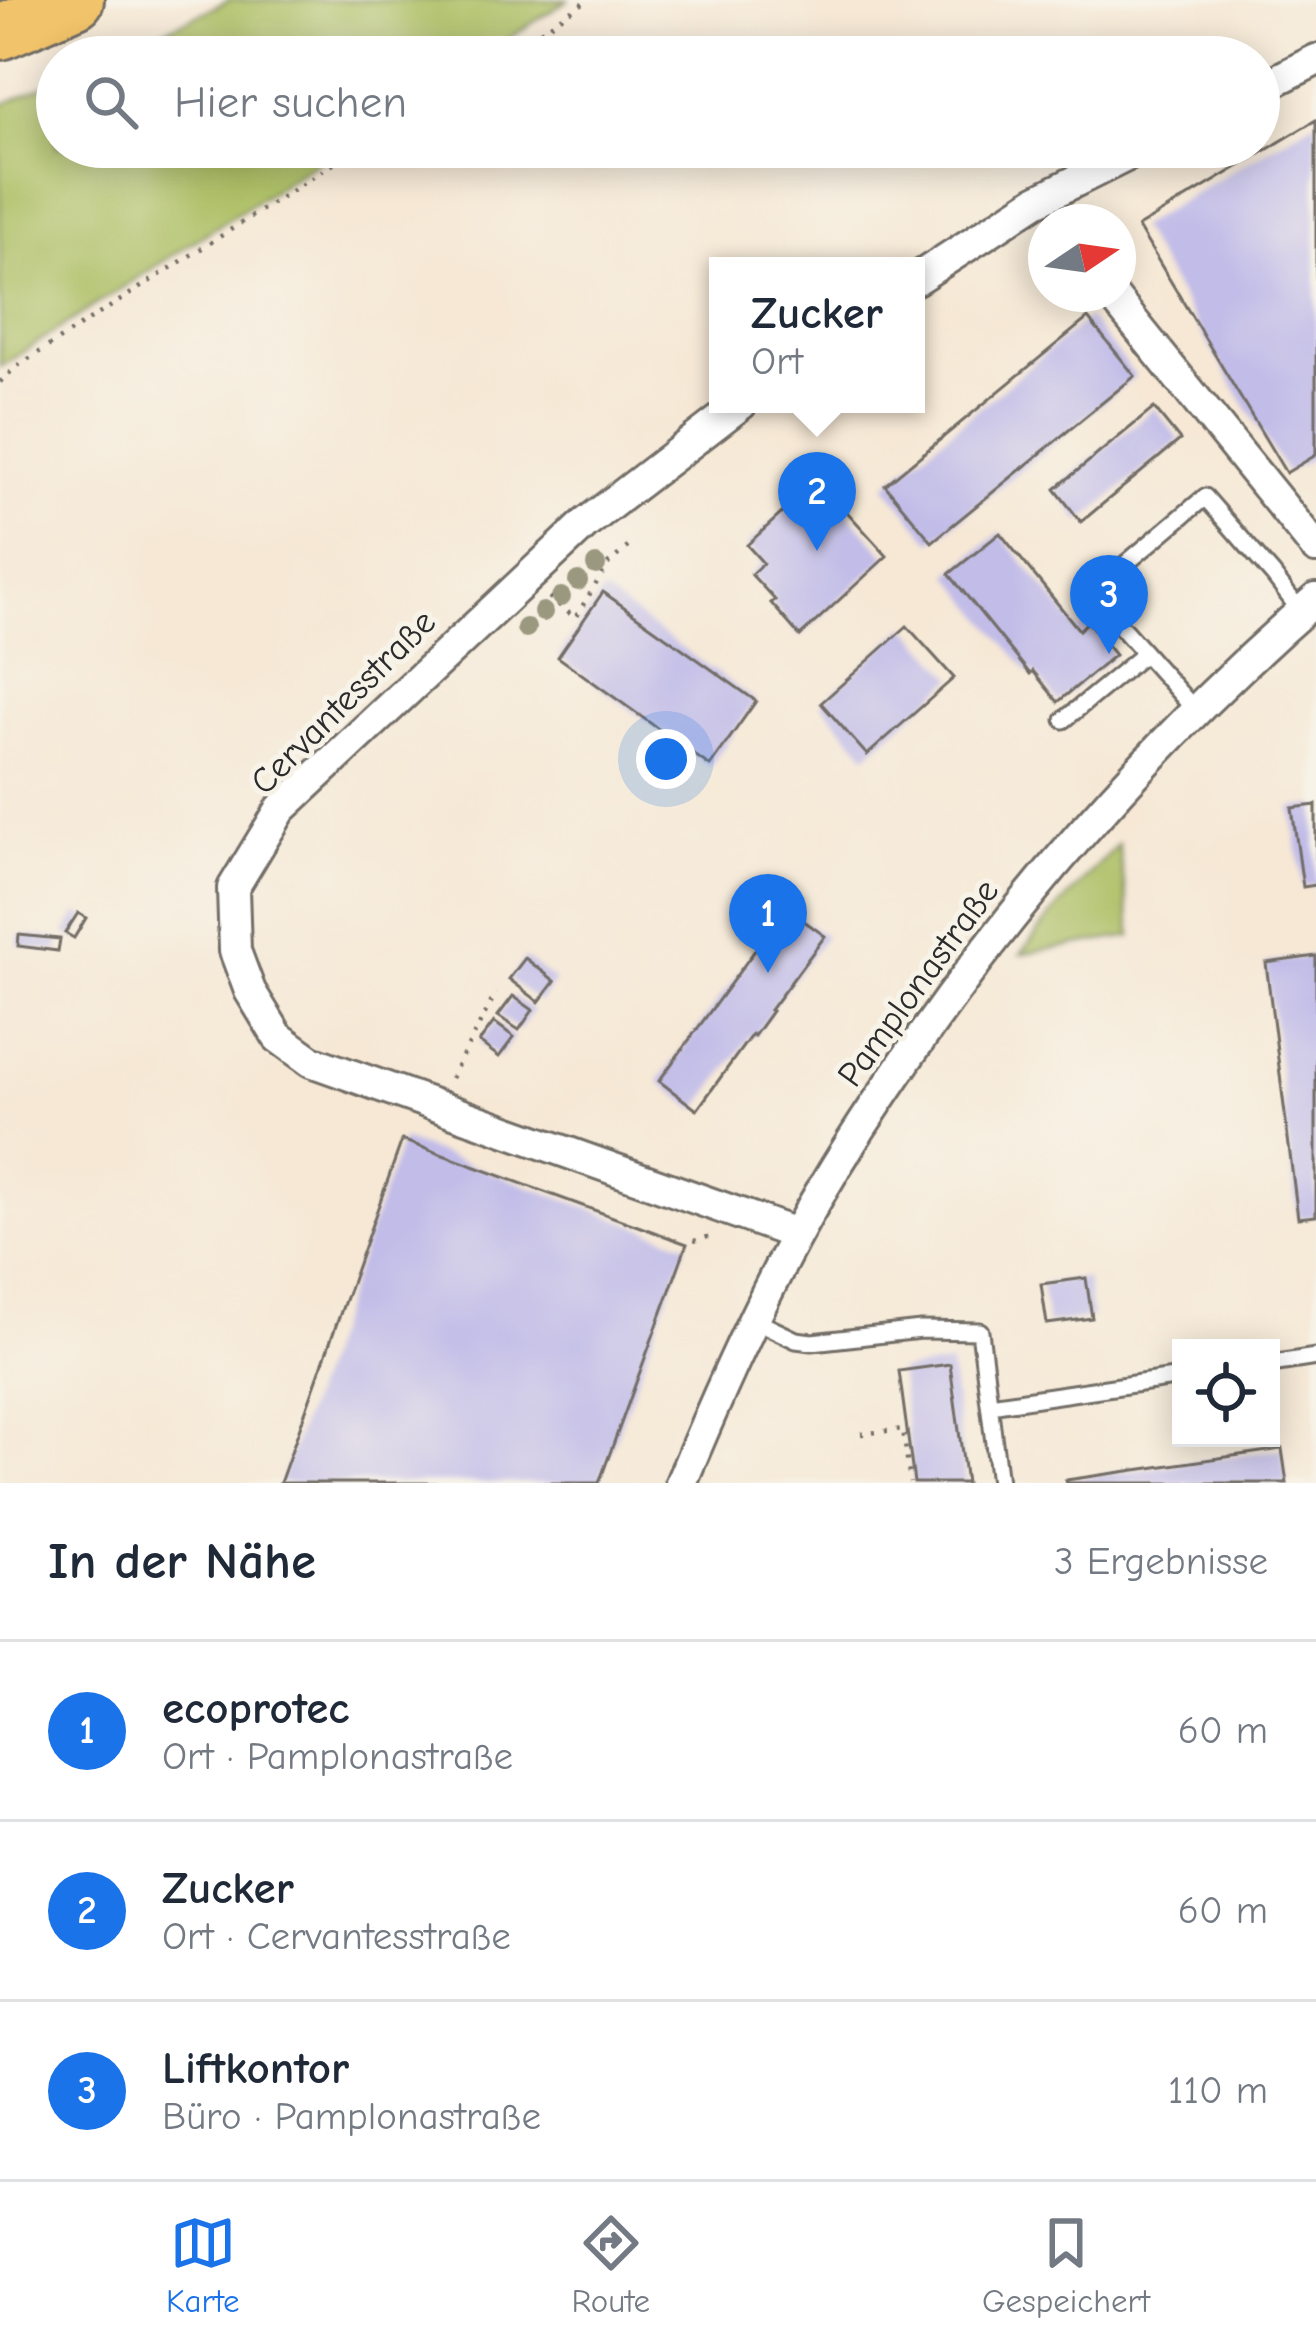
<!DOCTYPE html>
<html lang="de">
<head>
<meta charset="utf-8">
<style>
  :root { --surface:#fff; --page:#f6f6f7; --text:#1f2937; --muted:#747a83; --line:#e0e1e3; --accent:#1a73e8 }
  body { margin:0; font-family:"Comic Neue",sans-serif; background:var(--page); color:var(--text) }
  .controls { position:absolute; right:36px; bottom:36px; display:grid; overflow:hidden; border-radius:0px; box-shadow:0 6px 30px #0003 }
  .controls button { width:108px; height:108px; display:grid; place-items:center; padding:0; border:0; border-bottom:3px solid var(--line); background:var(--surface); color:var(--text); font:60px sans-serif }
  .compass { position:absolute; left:1028px; top:204px; width:108px; height:108px; border-radius:50%; background:var(--surface); box-shadow:0 6px 30px #0003; rotate:77deg }
  .you { position:absolute; left:666px; top:759px; width:42px; height:42px; margin:-30px; border:9px solid #fff; border-radius:50%; background:#1a73e8; box-shadow:0 0 0 18px #1a73e833 }
  .badge { display:grid; place-items:center; width:78px; height:78px; border-radius:50%; background:var(--accent); color:#fff; font-size:39px; font-weight:700 }
  .pin { position:absolute; translate:-50% -99px; filter:drop-shadow(0 3px 6px #0008) }
  .pin::after { content:''; position:absolute; top:63px; width:42px; height:36px; background:inherit; clip-path:polygon(0 0,100% 0,50% 100%) }
  .popup { position:absolute; left:709px; top:257px; width:216px; height:156px; box-sizing:border-box; display:grid; place-content:center; border-radius:0px; background:var(--surface); filter:drop-shadow(0 3px 9px #0005); font-size:39px; white-space:nowrap; color:var(--muted) }
  .popup b { font-size:45px; color:var(--text) }
  .popup::after { content:''; position:absolute; left:50%; top:100%; margin-left:-24px; border:24px solid transparent; border-top-color:var(--surface) }
  .list { margin:0; padding:0; list-style:none }
  h2 { display:flex; justify-content:space-between; align-items:center; height:156px; margin:0; padding:0 48px; font-size:51px }
  h2 small { font-size:39px; font-weight:400; color:var(--muted) }
  .list li { display:grid; grid-template-columns:78px 1fr auto; gap:36px; align-items:center; box-sizing:border-box; height:180px; padding:0 48px; border-top:3px solid var(--line) }
  .list b { display:block; font-size:45px; white-space:nowrap }
  .list p { margin:0; font-size:39px; white-space:nowrap; color:var(--muted) }
  .list em { font-size:39px; font-style:normal; color:var(--muted) }
  .icon { flex:none; width:66px; height:66px; fill:none; stroke:currentColor; stroke-width:2; stroke-linecap:round; stroke-linejoin:round }
  .map { position:relative; flex:none; width:1316px; height:1483px; overflow:hidden }
  .search { position:absolute; background:var(--surface); box-shadow:0 6px 30px #0003; left:36px; right:36px; top:36px; height:132px; display:flex; align-items:center; gap:30px; box-sizing:border-box; padding:0 42px; border-radius:66px; color:var(--muted); font-size:45px }
  .sheet { height:696px; background:var(--surface) }
  nav { display:flex; justify-content:space-around; align-items:center; box-sizing:border-box; height:168px; border-top:3px solid var(--line); background:var(--surface); font-size:33px; color:var(--muted) }
  nav a { display:grid; justify-items:center; gap:6px }
  nav .on { color:var(--accent) }
  .map>svg:first-child { display:block }
  .green { fill:#aabd60; stroke:#6a7446; stroke-width:3 }
  .building { fill:#c1bce8 }
  .lines { fill:none; stroke-linecap:round; stroke-linejoin:round }
  .lane-casing { stroke:#726d66; stroke-width:21 }
  .street-casing { stroke:#726d66; stroke-width:36 }
  .highway-casing { stroke:#726d66; stroke-width:60 }
  .path { stroke:#726d66; stroke-width:4.5; stroke-dasharray:3 9; stroke-linecap:butt }
  .lane { stroke:#fff; stroke-width:15 }
  .street { stroke:#fff; stroke-width:30 }
  .highway { stroke:#f1c36a; stroke-width:54 }
  .tree { fill:#9b9880 }
  .labels { text-anchor:middle; stroke-width:10; stroke-linejoin:round; paint-order:stroke }
  .street-label { font-size:36px; fill:#2b2b2b; stroke:#f7f3e8 }
</style>
</head>
<body>
<div class="map">
<svg width="1316" height="1483" viewBox="0 0 1316 1483">
  <rect width="100%" height="100%" fill="#f7f3e8"/>
  <filter id="ink" filterUnits="userSpaceOnUse"><feTurbulence type="fractalNoise" baseFrequency=".00833" numOctaves="2"/><feDisplacementMap in="SourceGraphic" scale="24" xChannelSelector="R" yChannelSelector="G"/><feConvolveMatrix kernelMatrix="1 2 1 2 8 2 1 2 1" color-interpolation-filters="sRGB"/></filter>
  <filter id="wash" filterUnits="userSpaceOnUse"><feTurbulence type="fractalNoise" baseFrequency=".004" numOctaves="4" result="noise"/><feDisplacementMap in="SourceGraphic" scale="48" xChannelSelector="R" yChannelSelector="G"/><feGaussianBlur stdDeviation="2.7" result="paint"/><feColorMatrix in="noise" values="0 0 0 0 0 0 0 0 0 0 0 0 0 0 0 0 0 1.4 0 .05"/><feComposite in="paint" operator="in"/></filter>
  <g filter="url(#wash)">
    <rect width="100%" height="100%" fill="#f6e8d5"/>
    <!-- green -->
    <path class="green" d="M230 0H568L480 57H106Z
      M57 80V147H340L0 367V106Z
      M1118 844 1132 936 1021 954 1049 918Z"/>
    <g id="blocks">
      <!-- building -->
      <path class="building" d="M1316 120V455L1286 473 1138 227Z
        M1088 318 1135 376 932 542 885 485Z
        M1154 408 1180 440 1081 522 1055 489Z
        M818 480 887 556 800 636 771 603 775 600 751 574 763 563 747 545Z
        M1000 533 1079 630 1088 622 1115 655 1058 702 1033 671 1030 674 949 574Z
        M603 592 756 701 710 766 558 657Z
        M907 626 954 678 867 755 821 703Z
        M1316 805V885L1303 887 1292 808Z
        M786 908 825 936 770 1010 772 1011 754 1036 752 1034 697 1110 659 1081Z
        M78 913 86 918 74 938 65 933Z
        M19 935 60 939 58 951 18 946Z
        M1316 956V1216L1298 1218 1266 963Z
        M525 958 555 981 539 1002 509 979Z
        M513 996 533 1010 519 1030 498 1016Z
        M494 1022 514 1037 499 1057 479 1042Z
        M402 1140 687 1244 599 1483H280Z
        M1086 1278 1092 1318 1047 1324 1041 1284Z
        M950 1364 966 1483H914L899 1371Z
        M1282 1449 1287 1483H1067L1066 1480Z"/>
    </g>
  </g>
  <g filter="url(#ink)">
    <use href="#blocks" fill-opacity="0" stroke="#726d66" stroke-width="3"/>
    <g class="lines">
      <defs>
        <path id="lane" d="M1195 710 1091 593 1205 497 1273 575 1301 612
          M1064 720 1144 654
          M754 1320 796 1340 812 1342 921 1330 980 1331 999 1483
          M1271 1364 1316 1357
          M990 1405 1181 1377"/>
        <path id="street" d="M1259 89 1316 60
          M916 279 1036 201 1144 147
          M1111 294 1316 548
          M741 404 585 524 281 809 233 888 235 951 250 991 278 1037 311 1061 796 1234
          M681 1483C716 1399 753 1316 796 1236 830 1172 871 1111 912 1051 1028 884 1162 733 1316 599"/>
        <path id="highway" d="M0 32 76 0"/>
      </defs>
      <!-- lane casing -->
      <use href="#lane" class="lane-casing"/>
      <!-- street casing -->
      <use href="#street" class="street-casing"/>
      <!-- highway casing -->
      <use href="#highway" class="highway-casing"/>
      <!-- path -->
      <path class="path" d="M500 57 588 0
        M0 382 16 367 360 147
        M549 597 575 618 609 563 629 546
        M451 1078 496 993
        M694 1241 711 1236
        M861 1434 903 1429 910 1483"/>
      <!-- lane -->
      <use href="#lane" class="lane"/>
      <!-- street -->
      <use href="#street" class="street"/>
      <!-- highway -->
      <use href="#highway" class="highway"/>
    </g>
    <!-- trees -->
    <g class="tree">
      <circle cx="596" cy="565" r="10"/>
      <circle cx="578" cy="581" r="10"/>
      <circle cx="561" cy="597" r="10"/>
      <circle cx="543" cy="612" r="10"/>
      <circle cx="526" cy="628" r="10"/>
    </g>
  </g>
  <g class="labels">
    <!-- street labels -->
    <g class="street-label">
      <text transform="translate(342 701) rotate(-45)" y="13">Cervantesstraße</text>
      <text transform="translate(917 982) rotate(-54)" y="13">Pamplonastraße</text>
    </g>
  </g>
</svg>
<div class="controls">
<button><svg class="icon" aria-label="locate" viewBox="0 0 24 24"><circle cx="12" cy="12" r="6"/><path d="M12 2v4M12 18v4M2 12h4M18 12h4"/></svg></button>
</div>
<svg class="compass" viewBox="-18 -18 36 36"><path d="M0-13l5 13h-10z" fill="#e53935"/><path d="M0 13l5-13h-10z" fill="#747a83"/></svg>
<div class="you"></div>
<div class="pin badge" style="left:768px;top:973px">1</div>
<div class="pin badge" style="left:817px;top:551px">2</div>
<div class="popup"><b>Zucker</b>Ort</div>
<div class="pin badge" style="left:1109px;top:654px">3</div>
<div class="search"><svg class="icon" aria-label="search" viewBox="0 0 24 24"><circle cx="10" cy="10" r="6"/><path d="M15 15l6 6"/></svg>Hier suchen</div>
</div>
<section class="sheet">
<h2>In der Nähe<small>3 Ergebnisse</small></h2>
<ul class="list">
<li><span class="badge">1</span><div><b>ecoprotec</b><p>Ort · Pamplonastraße</p></div><em>60 m</em></li>
<li><span class="badge">2</span><div><b>Zucker</b><p>Ort · Cervantesstraße</p></div><em>60 m</em></li>
<li><span class="badge">3</span><div><b>Liftkontor</b><p>Büro · Pamplonastraße</p></div><em>110 m</em></li>
</ul>
</section>
<nav>
<a class="on"><svg class="icon" aria-label="map" viewBox="0 0 24 24"><path d="M3 6l6-2 6 2 6-2v14l-6 2-6-2-6 2zM9 4v14M15 6v14"/></svg>Karte</a>
<a><svg class="icon" aria-label="directions" viewBox="0 0 24 24"><path d="M12 3l9 9-9 9-9-9zM9 14v-3h6M13 9l2 2-2 2"/></svg>Route</a>
<a><svg class="icon" aria-label="saved" viewBox="0 0 24 24"><path d="M7 4h10v16l-5-4-5 4z"/></svg>Gespeichert</a>
</nav>
</body>
</html>
